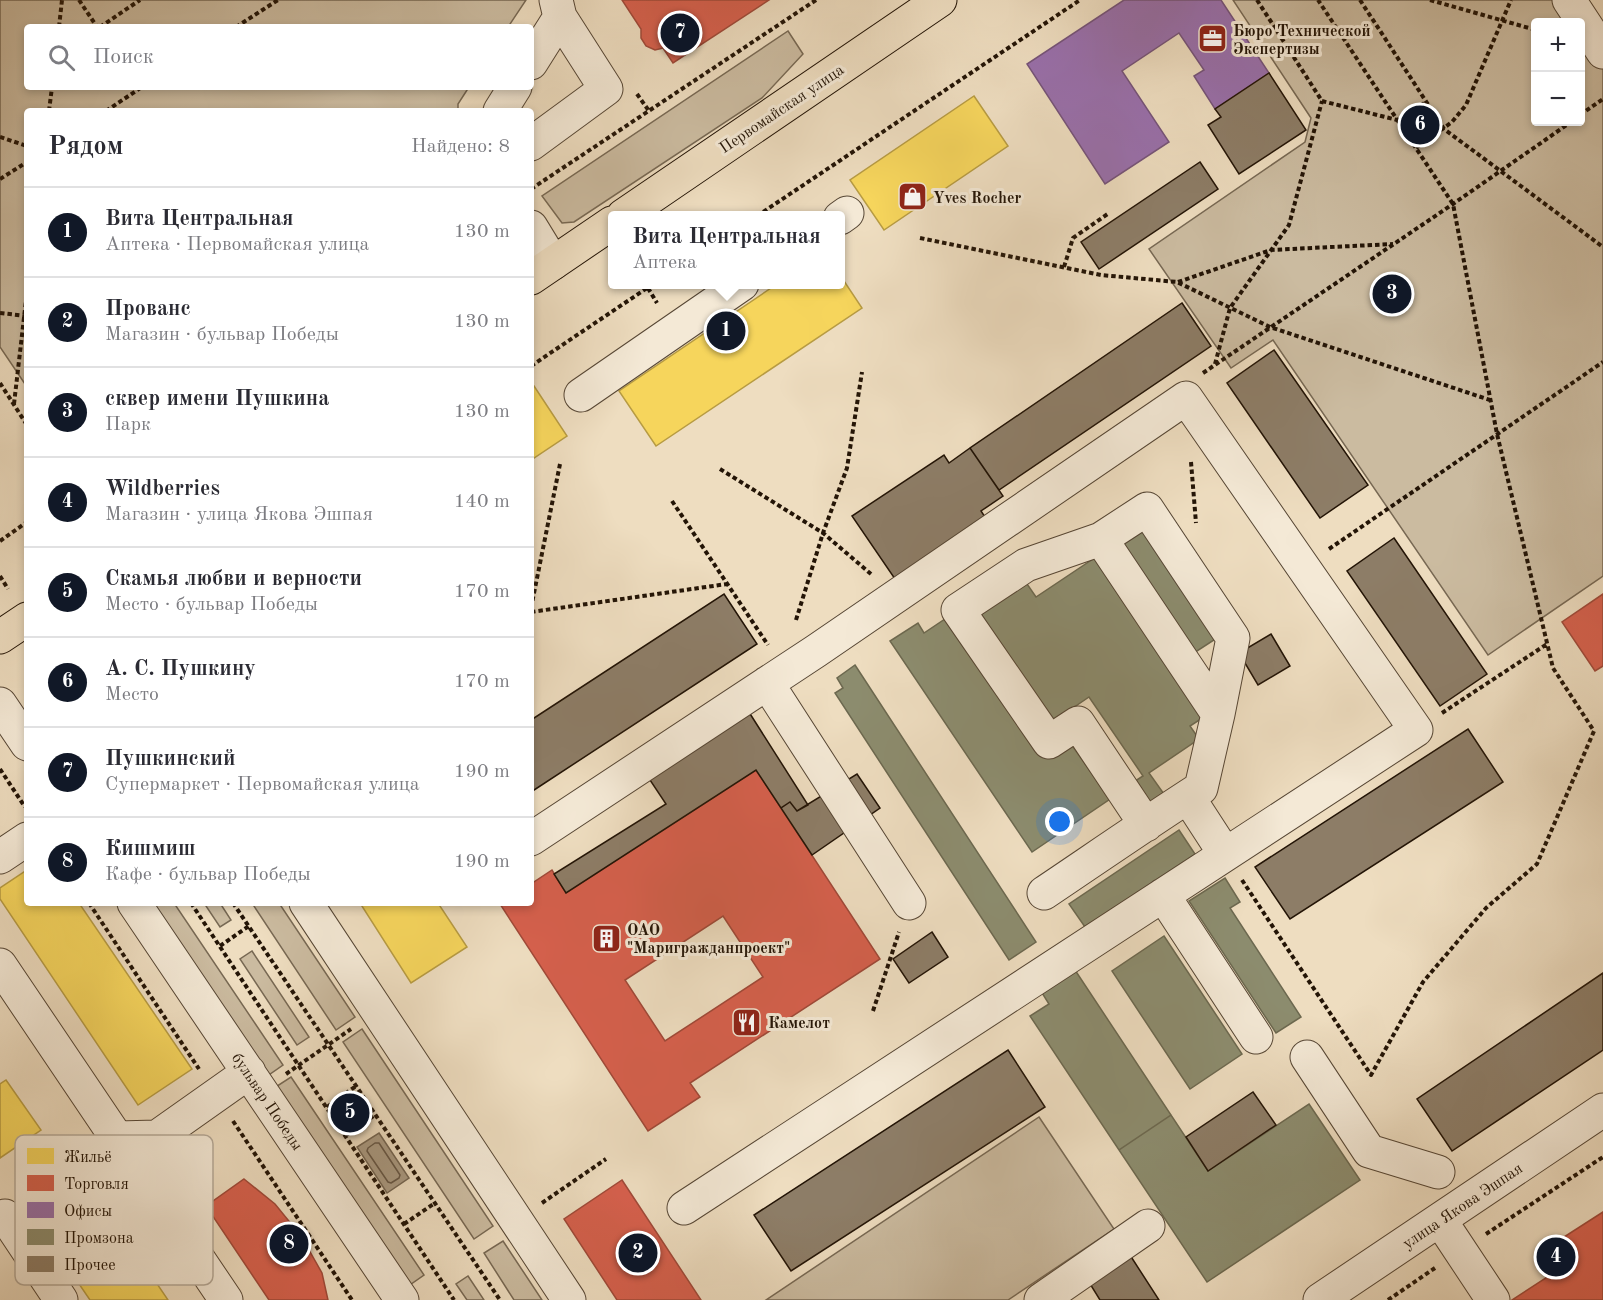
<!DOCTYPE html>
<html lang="ru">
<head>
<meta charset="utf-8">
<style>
  :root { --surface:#fff; --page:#f7f7f7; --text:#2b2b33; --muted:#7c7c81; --line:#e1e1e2; --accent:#111827 }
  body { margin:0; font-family:"Old Standard TT",serif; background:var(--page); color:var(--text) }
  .controls { position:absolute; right:18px; top:18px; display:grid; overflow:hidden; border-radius:6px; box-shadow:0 3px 9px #0003 }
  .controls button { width:54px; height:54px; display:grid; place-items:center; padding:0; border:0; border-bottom:2px solid var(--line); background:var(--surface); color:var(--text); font:30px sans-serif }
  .you { position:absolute; left:1060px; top:822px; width:21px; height:21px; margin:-15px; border:4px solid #fff; border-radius:50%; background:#1a73e8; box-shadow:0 0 0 9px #1a73e833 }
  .badge { display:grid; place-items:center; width:39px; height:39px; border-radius:50%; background:var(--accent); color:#fff; font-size:20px; font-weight:700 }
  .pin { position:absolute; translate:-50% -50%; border:3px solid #fff; box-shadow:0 2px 6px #0006 }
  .popup { position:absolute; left:608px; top:211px; width:237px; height:78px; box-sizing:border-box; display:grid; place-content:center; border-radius:6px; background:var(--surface); filter:drop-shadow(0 2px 4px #0005); font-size:20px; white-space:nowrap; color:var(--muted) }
  .popup b { font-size:22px; color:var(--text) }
  .popup::after { content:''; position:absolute; left:50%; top:100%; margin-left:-12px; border:12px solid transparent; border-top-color:var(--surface) }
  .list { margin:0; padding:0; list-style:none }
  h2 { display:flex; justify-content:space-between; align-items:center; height:78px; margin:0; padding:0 24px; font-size:26px }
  h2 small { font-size:20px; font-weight:400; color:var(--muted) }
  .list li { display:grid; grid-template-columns:39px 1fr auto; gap:18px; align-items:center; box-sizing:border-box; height:90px; padding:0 24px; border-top:2px solid var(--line) }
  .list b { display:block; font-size:22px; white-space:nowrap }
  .list p { margin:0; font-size:20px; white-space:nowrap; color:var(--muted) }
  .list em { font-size:20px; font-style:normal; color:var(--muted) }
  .icon { flex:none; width:33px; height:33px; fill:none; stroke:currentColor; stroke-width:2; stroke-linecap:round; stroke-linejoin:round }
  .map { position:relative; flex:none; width:1603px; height:1300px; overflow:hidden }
  .search { position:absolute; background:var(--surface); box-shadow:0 3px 9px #0003; left:24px; top:24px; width:510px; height:66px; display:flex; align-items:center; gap:15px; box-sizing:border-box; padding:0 21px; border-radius:6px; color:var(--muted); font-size:22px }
  .panel { position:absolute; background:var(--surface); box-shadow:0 3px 9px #0003; left:24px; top:108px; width:510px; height:798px; border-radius:6px }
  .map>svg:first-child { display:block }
  .green { fill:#cbbba0; stroke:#776853; stroke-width:1.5 }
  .water { fill:#a99981; stroke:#736450; stroke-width:1.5 }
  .homes { fill:#f6d55c; stroke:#b79b42; stroke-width:1.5 }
  .shops { fill:#d6604d; stroke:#a04938; stroke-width:1.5; fill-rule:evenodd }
  .offices { fill:#9970ab; stroke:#76547a; stroke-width:1.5 }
  .industry { fill:#8c8c6e; stroke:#6c684f; stroke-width:1.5 }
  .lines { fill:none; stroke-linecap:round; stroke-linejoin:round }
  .shore { stroke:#665644; stroke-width:1.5 }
  .building { fill:#8d7d67; stroke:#231406; stroke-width:1.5 }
  .minor-casing { stroke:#564634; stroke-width:35 }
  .major-casing { stroke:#231406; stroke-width:35 }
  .path { stroke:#231406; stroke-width:4; stroke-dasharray:4.5 3; stroke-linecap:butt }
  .minor { stroke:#f4e9d6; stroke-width:33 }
  .major { stroke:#eeddc0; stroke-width:33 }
  .labels { text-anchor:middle; stroke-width:6; stroke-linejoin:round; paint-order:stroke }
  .poi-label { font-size:16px; font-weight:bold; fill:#231406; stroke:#f4e9d6; text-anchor:start }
  .street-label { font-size:16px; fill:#231406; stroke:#f4e9d6 }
  .key { fill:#f4e9d6; stroke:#b5a998; stroke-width:1.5 }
  .key-label { font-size:16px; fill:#231406 }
</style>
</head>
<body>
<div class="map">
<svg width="1603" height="1300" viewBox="0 0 1603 1300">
  <rect width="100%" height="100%" fill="#eeddc0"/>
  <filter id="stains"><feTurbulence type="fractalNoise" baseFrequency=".00333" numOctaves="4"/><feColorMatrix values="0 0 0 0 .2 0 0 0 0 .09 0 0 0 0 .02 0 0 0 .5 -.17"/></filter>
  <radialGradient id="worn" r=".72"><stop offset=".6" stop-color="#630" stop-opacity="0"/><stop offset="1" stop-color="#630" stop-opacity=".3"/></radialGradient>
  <!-- green -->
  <path class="green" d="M0 0H526L508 27H27V87H469L458 104V111H27V387L0 347Z
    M1233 0H1563L1578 22H1536V122H1580L1581 25 1603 58V576L1488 655 1273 340 1231 368 1149 249 1305 142 1311 118Z
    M788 31 803 54 762 98 574 222 562 223 542 196Z
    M145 903H174L283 1065 263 1079Z
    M204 903H220L231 920 220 927Z
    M252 903H279L355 1017 336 1030Z
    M252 951 309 1037 297 1045 240 959Z
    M362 1029 493 1226 474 1239 343 1042Z
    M291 1077 424 1275 404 1289 271 1090Z
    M1039 1117 1114 1229 1008 1300H766Z
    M503 1241 542 1300H514L484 1253Z
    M468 1276 484 1300H467L456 1284Z"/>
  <!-- water -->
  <path class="water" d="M379 1133 409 1178 387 1193 357 1147Z"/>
  <!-- homes -->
  <path class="homes" d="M974 96 1008 146 884 230 850 180Z
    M840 275 862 308 656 446 619 391 777 284H840Z
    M534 386 567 436 531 460V388Z
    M27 870V903H79L192 1069 138 1105 0 899V888Z
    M360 903H438L467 947 411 983Z
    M6 1080 41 1130 0 1158V1084Z
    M86 1179 168 1300H90L32 1215Z"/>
  <!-- shops -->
  <path class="shops" d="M622 0H769L673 63 663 48 655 50 646 46 641 38V29Z
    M1603 594V666L1595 671 1562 622Z
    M756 770 880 959 690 1083 700 1097 648 1131 500 904 531 903V884L552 870 566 893ZM723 916 763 977 665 1041 625 980Z
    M244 1179 275 1204 301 1236 322 1273 328 1300H269L206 1206Z
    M622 1180 701 1300H617L564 1219Z
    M1603 1212V1300H1512L1552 1274 1539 1253Z"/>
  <!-- offices -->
  <path class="offices" d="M1124 0H1221L1269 73 1215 109 1194 76 1204 70 1179 33 1122 71 1169 142 1105 184 1027 64Z"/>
  <!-- industry -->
  <path class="industry" d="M1146 529 1217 638 1194 653 1123 544Z
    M1099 555 1207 715 1190 726 1199 739 1149 773 1164 794 1147 806 1132 783 1143 776 1089 697 1051 723 977 613 1025 581 1036 597Z
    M951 615 1069 741 1090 771 1097 766 1116 795 1032 852 890 641 918 623 924 633Z
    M855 665 1036 942 1009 960 835 693 843 688 837 678Z
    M1179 830 1195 854 1085 927 1069 904Z
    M1225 878 1240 902 1230 908 1301 1017 1276 1033 1189 901Z
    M1164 936 1242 1054 1190 1089 1112 971Z
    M1073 967 1171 1115 1119 1150 1030 1016 1049 1004 1039 988Z
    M1309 1104 1360 1180 1207 1282 1119 1150 1171 1115 1208 1171Z"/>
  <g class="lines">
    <!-- shore -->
    <path class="shore" d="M375 1143H379L400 1175 399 1178 391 1183 388 1182 367 1151 368 1148Z"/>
  </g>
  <!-- building -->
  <path class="building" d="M1269 73 1306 130 1239 174 1208 125 1221 117 1215 109Z
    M1200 162 1218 189 1099 269 1081 242Z
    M1182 303 1211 346 999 490 970 448Z
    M1274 350 1368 485 1320 518 1227 383Z
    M970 448 1003 496 981 511 985 517 895 579 852 516 944 455 949 463Z
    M1394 538 1487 674 1440 706 1347 571Z
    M724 594 757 644 531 792V720Z
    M1271 634 1290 666 1258 685 1239 653Z
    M747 709 808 805 797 811 790 802 781 808 756 770 566 893 554 874 666 804 646 774Z
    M1468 729 1503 782 1290 919 1255 867Z
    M857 774 880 808 812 855 781 808 790 802 797 811Z
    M932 932 948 957 909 983 893 959Z
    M1603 973V1050L1452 1151 1417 1099Z
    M1008 1050 1045 1107 791 1271 754 1215Z
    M1253 1092 1276 1125 1208 1171 1186 1137Z
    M1128 1252 1159 1300H1100L1087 1279Z"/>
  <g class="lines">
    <defs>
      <path id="minor" d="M1569 0 1603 52
        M531 63 560 17 556 0
        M500 111 515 87
        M531 144 606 89 560 17
        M840 218 847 213
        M531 227 553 263
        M581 395 742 284
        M1101 539 1218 714
        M767 683 909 903
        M0 704 27 744
        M1188 797 1225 854
        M531 839 816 651 1186 398 1416 730 684 1208
        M0 857 27 839
        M1044 893C1096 858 1148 822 1201 788L1218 714 1233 638 1147 509 1101 539 1026 565 958 610 1049 742 1078 723 1146 825
        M1163 895 1256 1037
        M134 903 402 1300
        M306 903 569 1300
        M0 965 226 1300
        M1307 1057 1369 1151 1438 1172
        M117 1138 157 1137 249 1072
        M5 1216 61 1300
        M1440 1220 1493 1300
        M1041 1300 1148 1226
        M1320 1300 1603 1110"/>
      <path id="major" d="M623 216 940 0
        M531 278 612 223
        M0 637 27 619"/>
    </defs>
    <!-- minor casing -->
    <use href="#minor" class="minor-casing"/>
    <!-- major casing -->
    <use href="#major" class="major-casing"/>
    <!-- path -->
    <path class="path" d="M79 0 97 27
      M1257 0 1322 101 1397 120 1426 102
      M1360 0 1444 129 1603 247
      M1430 0 1536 30
      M59 27 62 0
      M100 27 140 0
      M236 27 278 0
      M637 94 649 111
      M49 111 52 87
      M106 111 142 87
      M1580 115 1603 99
      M0 137 27 146
      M1416 148 1452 122 1466 105 1511 0
      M0 179 27 162
      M531 189 816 0
      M757 216 1080 0
      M920 238 1101 275 1177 282 1270 327 1490 400
      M1064 267 1073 238 1109 213
      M1178 282 1271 250 1393 244
      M648 288 657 303
      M0 313 27 316
      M1215 364 1230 308 1289 225 1322 101
      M531 366 653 284
      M1203 373 1453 204 1571 122
      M0 383 27 425
      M14 404 27 292
      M1191 462 1196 523
      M720 469 823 533 871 574
      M672 501 768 645
      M0 541 27 522
      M1329 549 1603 362
      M0 576 8 589
      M531 608 560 464
      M531 612 727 584
      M796 620 823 533 847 468 862 372
      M1442 713 1547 644
      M0 769 25 807
      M1242 880 1371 1075 1423 982 1486 908 1537 864 1594 731 1553 668 1497 434 1453 204 1318 0
      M89 903 199 1069
      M191 903 454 1300
      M233 903 500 1300
      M220 946 249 926
      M873 1011 899 932
      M286 1074 351 1029
      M327 1107 356 1086
      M233 1121 352 1300
      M345 1136 375 1115
      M542 1203 606 1159
      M404 1224 435 1203
      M1486 1234 1603 1157
      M1388 1300 1435 1268"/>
    <!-- minor -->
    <use href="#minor" class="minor"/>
    <!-- major -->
    <use href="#major" class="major"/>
  </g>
  <!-- icons -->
  <defs>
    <symbol id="office-square" viewBox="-11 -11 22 22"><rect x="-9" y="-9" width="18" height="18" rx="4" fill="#8f2418" stroke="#f4e9d6"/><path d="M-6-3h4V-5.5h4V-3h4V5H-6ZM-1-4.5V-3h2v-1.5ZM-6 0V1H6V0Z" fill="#fff"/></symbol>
    <symbol id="shop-square" viewBox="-11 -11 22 22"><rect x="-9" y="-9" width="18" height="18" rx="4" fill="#8f2418" stroke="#f4e9d6"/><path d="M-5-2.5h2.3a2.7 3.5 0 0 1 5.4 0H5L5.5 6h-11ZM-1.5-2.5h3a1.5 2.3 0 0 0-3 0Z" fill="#fff"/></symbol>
    <symbol id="building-square" viewBox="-11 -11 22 22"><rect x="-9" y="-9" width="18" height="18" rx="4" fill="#8f2418" stroke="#f4e9d6"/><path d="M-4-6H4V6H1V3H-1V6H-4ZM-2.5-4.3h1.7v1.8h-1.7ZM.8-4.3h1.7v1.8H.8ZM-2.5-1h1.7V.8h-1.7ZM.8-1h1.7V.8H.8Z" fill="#fff"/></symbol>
    <symbol id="restaurant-square" viewBox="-11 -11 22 22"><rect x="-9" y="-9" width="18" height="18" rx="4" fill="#8f2418" stroke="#f4e9d6"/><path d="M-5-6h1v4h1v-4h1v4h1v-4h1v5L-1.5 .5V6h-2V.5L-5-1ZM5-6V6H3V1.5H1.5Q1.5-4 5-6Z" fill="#fff"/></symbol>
  </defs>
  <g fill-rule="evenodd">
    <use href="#office-square" x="1196" y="22" width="33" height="33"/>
    <use href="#shop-square" x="896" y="180" width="33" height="33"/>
    <use href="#building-square" x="590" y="922" width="33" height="33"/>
    <use href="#restaurant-square" x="730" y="1006" width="33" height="33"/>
  </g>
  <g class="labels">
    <!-- poi labels -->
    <g class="poi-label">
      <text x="1233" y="36">Бюро Технической<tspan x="1233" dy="18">Экспертизы</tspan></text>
      <text x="933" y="203">Yves Rocher</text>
      <text x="627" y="935">OAO<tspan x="627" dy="18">"Маригражданпроект"</tspan></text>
      <text x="768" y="1028">Камелот</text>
    </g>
    <!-- street labels -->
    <g class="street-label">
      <text transform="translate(781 108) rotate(-34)" y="6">Первомайская улица</text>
      <text transform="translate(268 1101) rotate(56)" y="6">бульвар Победы</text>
      <text transform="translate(1462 1205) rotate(-34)" y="6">улица Якова Эшпая</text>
    </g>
  </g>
  <!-- legend -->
  <rect x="15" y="1135" width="198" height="150" rx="9" class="key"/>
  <rect x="27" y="1148" width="27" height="16" fill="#f6d55c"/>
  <rect x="27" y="1175" width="27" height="16" fill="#d6604d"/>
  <rect x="27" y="1202" width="27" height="16" fill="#9970ab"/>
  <rect x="27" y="1229" width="27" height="16" fill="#8c8c6e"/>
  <rect x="27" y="1256" width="27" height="16" fill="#8d7d67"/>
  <g class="key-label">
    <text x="64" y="1162">Жильё</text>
    <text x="64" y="1189">Торговля</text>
    <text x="64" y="1216">Офисы</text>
    <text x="64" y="1243">Промзона</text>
    <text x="64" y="1270">Прочее</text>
  </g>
  <rect width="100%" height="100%" filter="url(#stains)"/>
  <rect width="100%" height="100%" fill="url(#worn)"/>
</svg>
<div class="controls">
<button>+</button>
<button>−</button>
</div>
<div class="you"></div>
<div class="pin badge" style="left:726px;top:331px">1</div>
<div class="popup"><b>Вита Центральная</b>Аптека</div>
<div class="pin badge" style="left:638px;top:1253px">2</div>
<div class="pin badge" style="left:1392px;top:294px">3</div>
<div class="pin badge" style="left:1556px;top:1257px">4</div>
<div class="pin badge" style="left:350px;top:1113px">5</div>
<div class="pin badge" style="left:1420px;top:125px">6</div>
<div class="pin badge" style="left:680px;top:33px">7</div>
<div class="pin badge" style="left:289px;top:1244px">8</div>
<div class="search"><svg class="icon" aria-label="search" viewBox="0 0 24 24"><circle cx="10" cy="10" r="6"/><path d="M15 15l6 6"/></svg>Поиск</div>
<section class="panel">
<h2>Рядом<small>Найдено: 8</small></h2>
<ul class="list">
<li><span class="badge">1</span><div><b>Вита Центральная</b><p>Аптека · Первомайская улица</p></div><em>130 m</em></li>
<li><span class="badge">2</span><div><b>Прованс</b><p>Магазин · бульвар Победы</p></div><em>130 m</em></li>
<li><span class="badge">3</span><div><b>сквер имени Пушкина</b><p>Парк</p></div><em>130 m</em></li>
<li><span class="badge">4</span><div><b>Wildberries</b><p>Магазин · улица Якова Эшпая</p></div><em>140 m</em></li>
<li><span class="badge">5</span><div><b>Скамья любви и верности</b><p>Место · бульвар Победы</p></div><em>170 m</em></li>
<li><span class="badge">6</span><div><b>А. С. Пушкину</b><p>Место</p></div><em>170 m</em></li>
<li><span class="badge">7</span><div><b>Пушкинский</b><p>Супермаркет · Первомайская улица</p></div><em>190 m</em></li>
<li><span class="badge">8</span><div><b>Кишмиш</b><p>Кафе · бульвар Победы</p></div><em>190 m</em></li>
</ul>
</section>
</div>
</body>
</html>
